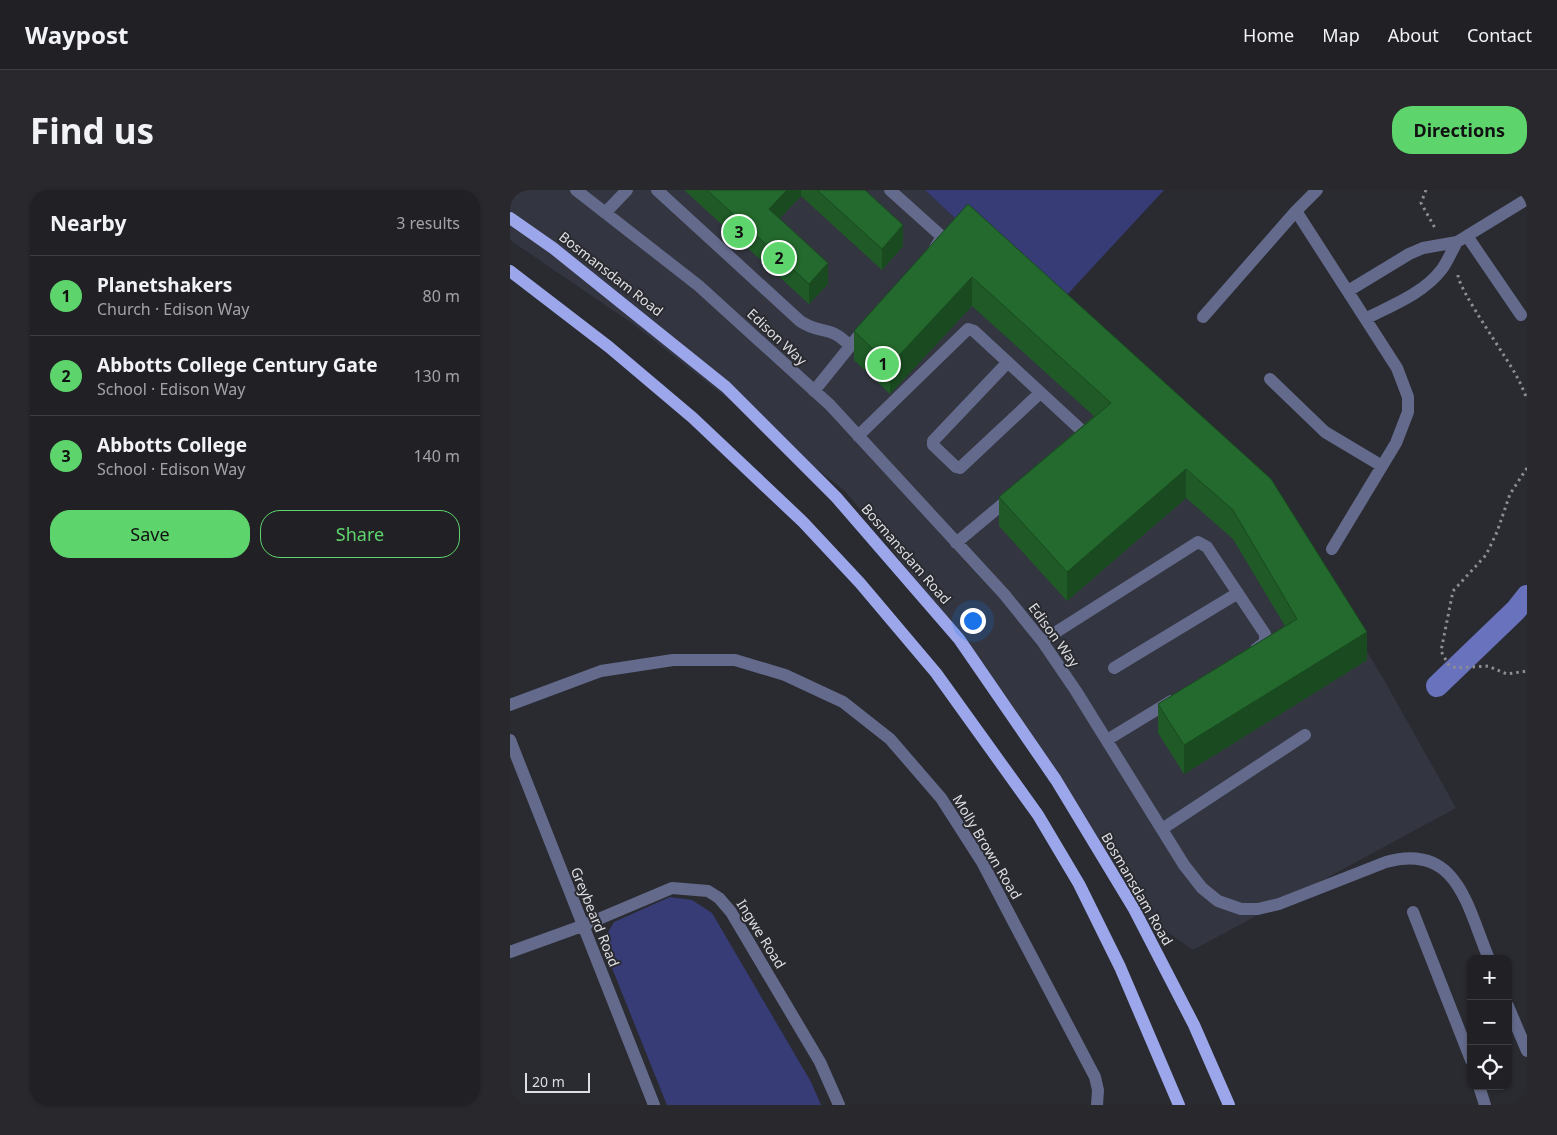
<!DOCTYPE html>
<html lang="en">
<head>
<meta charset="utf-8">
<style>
  :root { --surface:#202025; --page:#28282d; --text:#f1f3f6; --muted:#a2a3a7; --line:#3d3e42; --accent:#5ed56c }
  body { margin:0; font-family:"Noto Sans",sans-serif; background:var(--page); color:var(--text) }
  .controls { position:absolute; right:15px; bottom:15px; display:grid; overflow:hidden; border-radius:10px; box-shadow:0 1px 4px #0004 }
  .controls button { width:45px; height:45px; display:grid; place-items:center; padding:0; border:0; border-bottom:1px solid var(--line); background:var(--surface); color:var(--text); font:25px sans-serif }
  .scale { position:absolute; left:15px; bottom:12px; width:65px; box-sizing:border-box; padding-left:5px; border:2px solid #dedee2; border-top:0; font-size:14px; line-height:18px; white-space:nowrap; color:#dedee2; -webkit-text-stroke:4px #2a2b31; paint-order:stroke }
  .you { position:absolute; left:462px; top:430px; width:18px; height:18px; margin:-12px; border:4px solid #fff; border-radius:50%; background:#1a73e8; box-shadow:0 0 0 8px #1a73e833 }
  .badge { display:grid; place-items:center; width:32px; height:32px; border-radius:50%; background:var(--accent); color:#111; font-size:16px; font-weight:700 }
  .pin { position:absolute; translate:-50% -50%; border:2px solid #fff; box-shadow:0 1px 5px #0006 }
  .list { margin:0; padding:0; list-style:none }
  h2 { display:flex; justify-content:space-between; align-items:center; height:65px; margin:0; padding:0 20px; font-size:21px }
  h2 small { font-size:16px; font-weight:400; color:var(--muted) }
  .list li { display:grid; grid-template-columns:32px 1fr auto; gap:15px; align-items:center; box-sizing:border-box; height:80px; padding:0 20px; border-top:1px solid var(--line) }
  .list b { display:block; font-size:19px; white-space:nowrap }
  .list p { margin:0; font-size:16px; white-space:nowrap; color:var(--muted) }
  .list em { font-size:16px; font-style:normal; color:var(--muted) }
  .actions { display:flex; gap:10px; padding:15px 20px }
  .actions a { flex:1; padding:11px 0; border:1px solid var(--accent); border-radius:20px; text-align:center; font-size:18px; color:var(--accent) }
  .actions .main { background:var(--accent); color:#111 }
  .icon { flex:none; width:28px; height:28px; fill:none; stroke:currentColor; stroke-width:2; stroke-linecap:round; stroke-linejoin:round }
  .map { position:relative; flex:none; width:1017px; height:915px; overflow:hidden; border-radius:20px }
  header { display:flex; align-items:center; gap:30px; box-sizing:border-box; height:70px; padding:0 25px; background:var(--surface); border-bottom:1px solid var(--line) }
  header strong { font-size:24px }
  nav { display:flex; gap:28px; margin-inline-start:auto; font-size:18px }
  .intro { display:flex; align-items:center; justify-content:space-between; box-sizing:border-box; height:120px; padding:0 30px }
  h1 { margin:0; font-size:35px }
  .button { padding:12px 22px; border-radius:20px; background:var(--accent); color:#111; font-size:18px; font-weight:700 }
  main { display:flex; gap:30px; padding:0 30px }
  aside { flex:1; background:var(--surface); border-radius:20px; box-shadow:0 1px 4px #0004 }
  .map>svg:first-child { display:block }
  .built { fill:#333540 }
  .green { fill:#373c76 }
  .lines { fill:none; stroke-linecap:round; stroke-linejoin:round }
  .canal { stroke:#6872bd; stroke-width:22 }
  .path { stroke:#8d8d92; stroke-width:3; stroke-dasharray:2.5 4; stroke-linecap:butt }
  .minor { stroke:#646a8b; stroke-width:12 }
  .major { stroke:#9ca7eb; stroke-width:12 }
  .wall { fill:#1f5a27 }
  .shaded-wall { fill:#194a20 }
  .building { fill:#24692d; stroke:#194a20 }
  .labels { text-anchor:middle; stroke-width:4; stroke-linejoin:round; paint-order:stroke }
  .street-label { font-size:14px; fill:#dedee2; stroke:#2a2b31 }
</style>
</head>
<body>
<header>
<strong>Waypost</strong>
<nav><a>Home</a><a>Map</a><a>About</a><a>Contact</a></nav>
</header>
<div class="intro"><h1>Find us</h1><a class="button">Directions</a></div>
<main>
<aside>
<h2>Nearby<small>3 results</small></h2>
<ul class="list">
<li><span class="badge">1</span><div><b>Planetshakers</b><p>Church · Edison Way</p></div><em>80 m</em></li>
<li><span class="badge">2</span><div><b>Abbotts College Century Gate</b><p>School · Edison Way</p></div><em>130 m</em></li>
<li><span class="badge">3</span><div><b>Abbotts College</b><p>School · Edison Way</p></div><em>140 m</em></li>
</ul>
<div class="actions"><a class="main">Save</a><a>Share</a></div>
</aside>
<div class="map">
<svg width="1017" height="915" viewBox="0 0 1017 915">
  <rect width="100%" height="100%" fill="#2a2b31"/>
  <!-- built -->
  <path class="built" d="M0 0H415L543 120 760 303 873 488 946 618 683 760 623 718 453 449 336 302 123 134 0 50Z"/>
  <!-- green -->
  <path class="green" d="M415 0H654L543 120Z
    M160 707 182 710 202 723 301 892 311 915H157L92 753 104 732Z"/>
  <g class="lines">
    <!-- canal -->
    <path class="canal" d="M927 496 1006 420 1017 406"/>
    <!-- path -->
    <path class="path" d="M916 0 911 13 925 38
      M948 85C948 99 998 169 1007 187 1011 194 1014 202 1017 209
      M1017 278 1000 304 987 342 976 365 943 401 931 461 938 474 946 478 978 476 997 484 1017 481"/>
    <!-- minor -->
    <path class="minor" d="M66 0 189 96 320 215 494 404 532 451 566 501 674 675 692 698 708 711 731 719H748L769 714 876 672C948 652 957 717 979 769
      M147 0 290 131C310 145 319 134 339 155
      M380 0 429 44 431 48 425 58
      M786 21 887 178 898 207V222L886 253 822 359
      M95 23 117 0
      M957 46 1011 125
      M838 101 899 64 913 58 947 52 1017 9
      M693 127 786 21 807 0
      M857 128C883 115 914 103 932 79 938 71 942 60 947 52
      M498 172 423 251V255L446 277 450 278 530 203
      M760 189 815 242 872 276
      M304 201 354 139
      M348 246 458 139 464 141 570 239 572 245 566 252
      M446 353 501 307
      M532 451 688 352 697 357 755 444V452L746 459
      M604 478 728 403
      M0 515 91 481 163 470H225L275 485 333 512 380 549 431 608 472 672 585 887 588 900 587 915
      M0 550 144 915
      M597 550 661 511
      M652 639 795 545
      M903 722 961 870
      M0 762 72 736 162 698 198 701 209 708 221 722 310 872 329 915
      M998 816 1017 861
      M969 896 975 915"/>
    <!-- major -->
    <path class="major" d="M0 28 43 58 216 197 326 307 449 449 546 590 624 719 684 835 719 915
      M0 81 99 157 183 228 293 332 350 393 426 483 528 625 569 694 610 777 669 915"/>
  </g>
  <!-- wall -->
  <path class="wall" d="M174 0H355L393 56 372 80 291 6 269 29 318 94 299 114Z
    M458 14 857 470 674 584 648 543V514L775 436 723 349 676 308 557 411 489 336V307L584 226 462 116 380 204 344 170V141Z"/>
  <!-- shaded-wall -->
  <path class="shaded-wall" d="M277 0H291V6L259 40V19Z
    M393 35V56L372 80V59Z
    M318 73V94L299 114V94Z
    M462 87V116L380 204V175Z
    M676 279V308L557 411V382Z
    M857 442V470L674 584V555Z"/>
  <!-- building -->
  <path class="building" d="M197 0H277L259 19 318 73 299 94Z
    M307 0H355L393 35 372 59Z
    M458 14 761 289 857 442 674 555 648 514 787 429 723 320 676 279 557 382 489 307 601 213 462 87 380 175 344 141Z"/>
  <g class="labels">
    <!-- street labels -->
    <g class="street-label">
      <text transform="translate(101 84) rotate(38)" y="5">Bosmansdam Road</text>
      <text transform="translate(267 147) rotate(43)" y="5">Edison Way</text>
      <text transform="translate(396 364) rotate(49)" y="5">Bosmansdam Road</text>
      <text transform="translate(544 445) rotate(54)" y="5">Edison Way</text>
      <text transform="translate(477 657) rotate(59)" y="5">Molly Brown Road</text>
      <text transform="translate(627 699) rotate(60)" y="5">Bosmansdam Road</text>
      <text transform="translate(85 727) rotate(68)" y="5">Greybeard Road</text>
      <text transform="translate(251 744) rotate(58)" y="5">Ingwe Road</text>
    </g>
  </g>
</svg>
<div class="controls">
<button>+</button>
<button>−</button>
<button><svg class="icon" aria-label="locate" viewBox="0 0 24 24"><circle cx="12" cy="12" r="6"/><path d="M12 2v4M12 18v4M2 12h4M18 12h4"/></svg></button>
</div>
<div class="scale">20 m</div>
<div class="you"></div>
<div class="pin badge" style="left:373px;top:174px">1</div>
<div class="pin badge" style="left:269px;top:68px">2</div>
<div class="pin badge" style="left:229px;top:42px">3</div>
</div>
</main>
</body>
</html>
